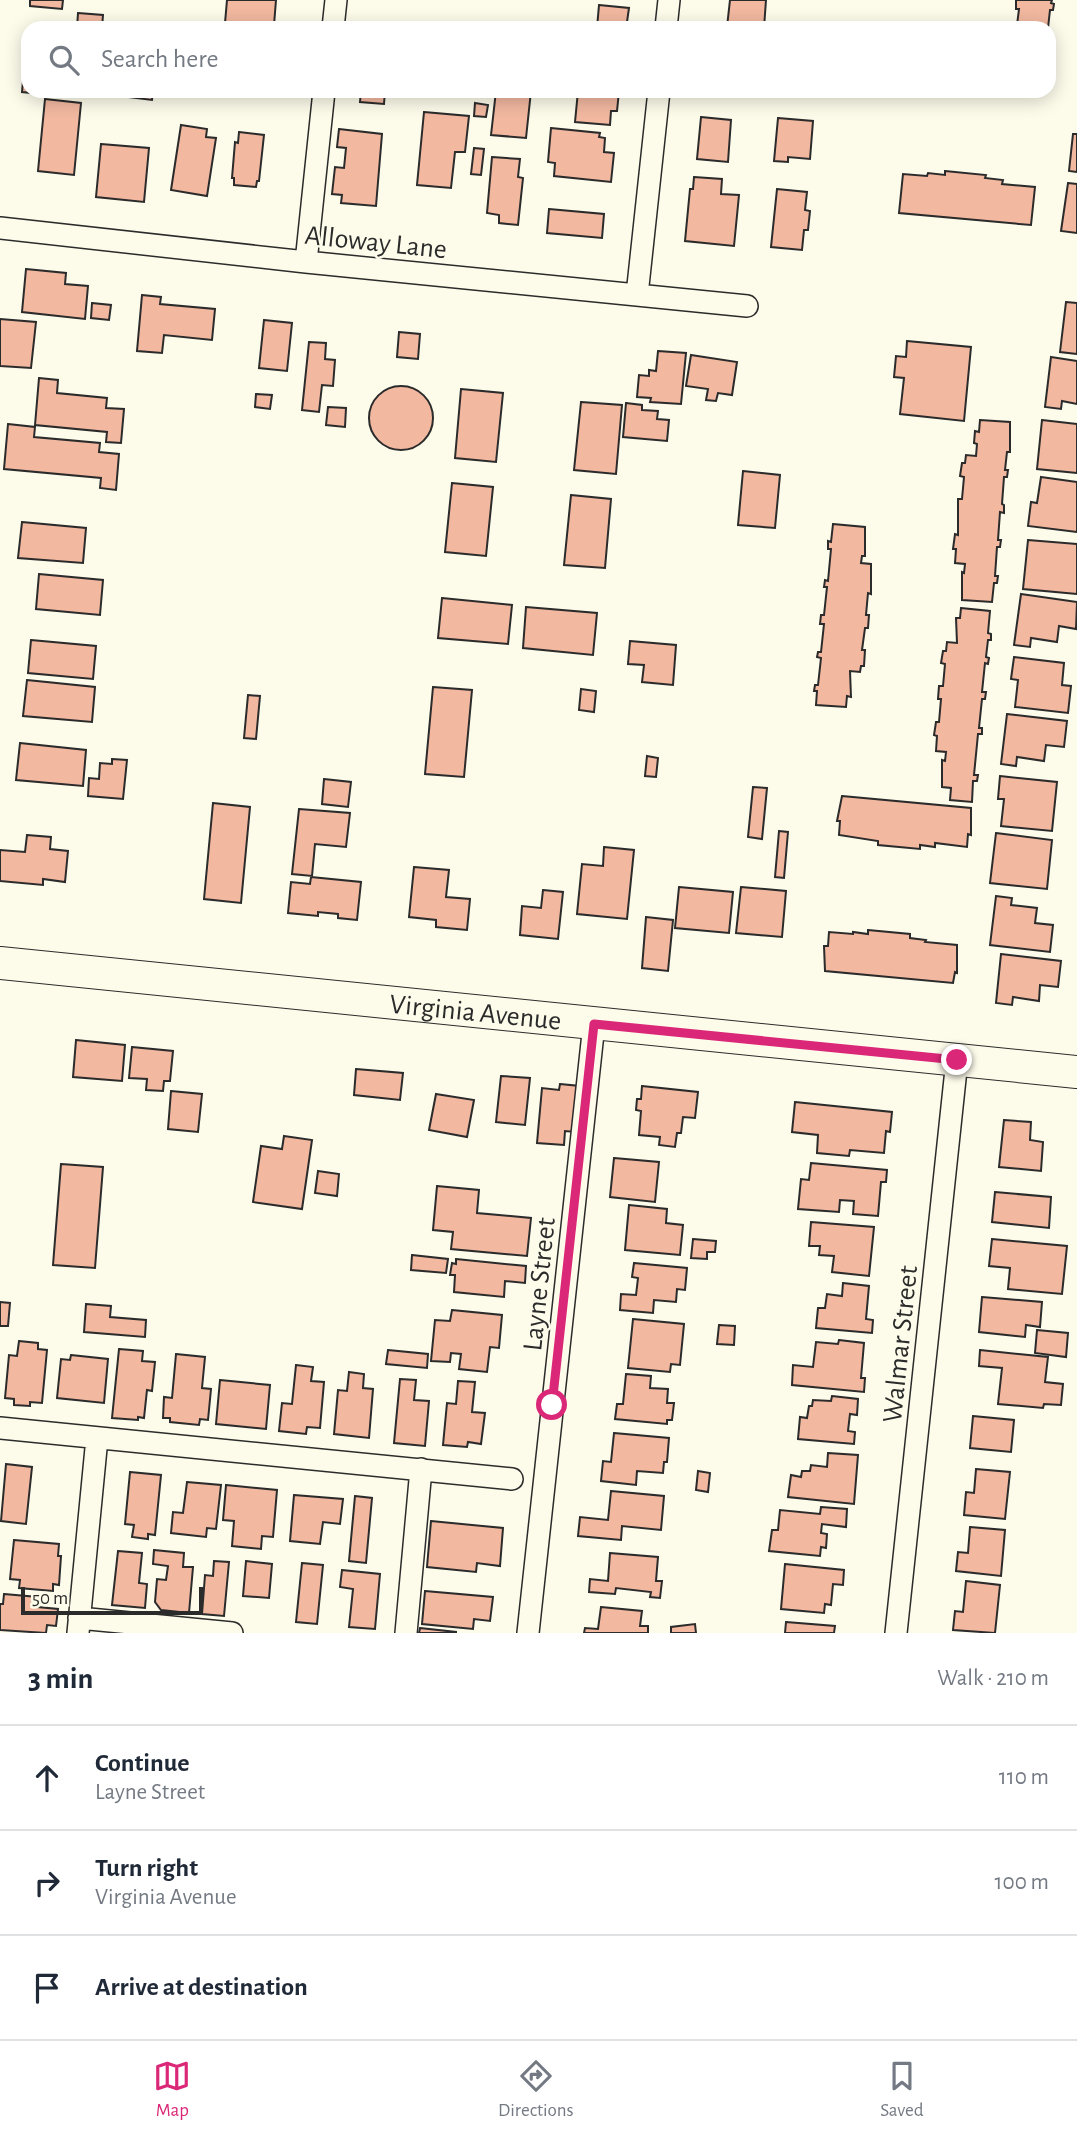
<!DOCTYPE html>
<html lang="en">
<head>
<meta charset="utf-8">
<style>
  :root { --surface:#fff; --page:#f6f6f7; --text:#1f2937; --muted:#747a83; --line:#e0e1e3; --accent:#db2777 }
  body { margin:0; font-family:"Alegreya Sans",sans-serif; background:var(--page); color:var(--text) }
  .scale { position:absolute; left:21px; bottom:18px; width:182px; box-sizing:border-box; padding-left:7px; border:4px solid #2b2b2b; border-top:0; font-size:19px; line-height:24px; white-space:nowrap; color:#2b2b2b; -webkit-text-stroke:5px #fdfbea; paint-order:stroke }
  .stop { position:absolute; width:21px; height:21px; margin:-16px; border:5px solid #db2777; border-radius:50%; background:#fff }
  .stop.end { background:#db2777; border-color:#fff; box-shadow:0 2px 7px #0008 }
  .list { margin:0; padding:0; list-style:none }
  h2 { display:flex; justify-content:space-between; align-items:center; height:91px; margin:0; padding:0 28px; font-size:30px }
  h2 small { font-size:23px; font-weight:400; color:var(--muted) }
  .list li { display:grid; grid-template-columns:46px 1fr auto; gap:21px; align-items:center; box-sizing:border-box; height:105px; padding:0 28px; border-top:2px solid var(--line) }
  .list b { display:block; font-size:26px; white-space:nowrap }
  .list p { margin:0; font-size:23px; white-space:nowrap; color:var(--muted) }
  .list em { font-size:23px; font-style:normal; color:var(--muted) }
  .icon { flex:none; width:38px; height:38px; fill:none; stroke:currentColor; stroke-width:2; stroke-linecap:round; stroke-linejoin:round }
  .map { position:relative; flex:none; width:1077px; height:1633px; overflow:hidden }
  .search { position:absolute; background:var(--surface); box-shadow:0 4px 18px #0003; left:21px; right:21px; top:21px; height:77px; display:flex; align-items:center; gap:18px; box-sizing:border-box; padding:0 24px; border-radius:21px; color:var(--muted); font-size:26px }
  .sheet { height:406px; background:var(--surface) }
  nav { display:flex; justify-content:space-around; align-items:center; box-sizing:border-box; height:98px; border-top:2px solid var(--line); background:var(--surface); font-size:19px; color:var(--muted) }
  nav a { display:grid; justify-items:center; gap:4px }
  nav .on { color:var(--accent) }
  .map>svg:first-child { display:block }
  .building { fill:#f2b8a0; stroke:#2b2b2b; stroke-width:2 }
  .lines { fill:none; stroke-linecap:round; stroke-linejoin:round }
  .street-casing { stroke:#2b2b2b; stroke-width:24 }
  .secondary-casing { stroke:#2b2b2b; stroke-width:34 }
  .street { stroke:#fdfbea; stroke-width:21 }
  .secondary { stroke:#fdfbea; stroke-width:32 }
  .route { stroke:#db2777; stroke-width:9 }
  .labels { text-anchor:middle; stroke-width:5; stroke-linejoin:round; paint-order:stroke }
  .street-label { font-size:28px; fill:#2b2b2b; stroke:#fdfbea }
</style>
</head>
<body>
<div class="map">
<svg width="1077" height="1633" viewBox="0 0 1077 1633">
  <rect width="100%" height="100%" fill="#fdfbea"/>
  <!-- building -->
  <path class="building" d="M30 0H63L62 9 30 6Z
    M227 0H276L274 25H268L267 28H252L225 23Z
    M730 0H766L764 28 727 27Z
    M1016 0H1052L1051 3 1054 4 1053 10H1050L1048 28H1026L1027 26 1017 25 1019 9H1016Z
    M599 5 629 8 627 22 633 23V28H597Z
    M78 13 103 15 102 28H77Z
    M26 47 28 91H71V97L22 92Z
    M120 91H153L152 100 119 96Z
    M361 91H385L384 104 360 102Z
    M496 91H531L526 138 491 135Z
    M578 91H619L617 111H611L610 125 575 122Z
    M45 99 81 103 74 175 38 171Z
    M475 103 488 105 486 117 474 116Z
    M424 112 469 116 465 152H455L451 188 417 185Z
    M701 117 731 120 728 162 697 159Z
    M778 118 813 121 810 159 788 157V162L774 161Z
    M181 125 207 129 206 137 216 138 207 196 171 190Z
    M551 128 600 133 599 137 605 138 604 152 614 153 611 182 554 176 555 163 548 162Z
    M339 129 382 134 376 206 341 203 342 195 332 194 335 167 344 168 346 148 337 147Z
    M239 132 264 135 259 181H257L256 187 234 185V178H232L235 142 238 143Z
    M1073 134H1077V172L1069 171Z
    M101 144 149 148 144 202 96 197Z
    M474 148 484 149 481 175 471 174Z
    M492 157 520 159 518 177 523 178 518 225 499 223V215L487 213Z
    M945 171 986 175 985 178 1003 180 1002 184 1035 187 1031 225 899 213 903 174 927 176 928 173 945 175Z
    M694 177 722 179 721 194 739 195 734 246 685 241 690 189H693Z
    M1068 183 1077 184V233L1061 231Z
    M777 189 807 192 805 210 810 211 808 230H804L802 250 771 247Z
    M549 209 604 214 602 238 547 233Z
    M26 269 66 273 65 284 88 286 85 319 22 312Z
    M142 295 161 297 160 304 215 309 212 340 164 335 162 353 137 351Z
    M1066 302 1077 303V354L1060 352Z
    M92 303 111 305 109 320 91 318Z
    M0 319 36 322 31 368 0 366Z
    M264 320 292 323 287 371 259 368Z
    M399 332 420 334 418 359 397 357Z
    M907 341 971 347 964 421 900 414 904 378 894 377 896 356 906 357Z
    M309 342 326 343 325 359 335 360 333 386 322 385 319 412 302 410Z
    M658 351 686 353 681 404 650 402 651 398 637 397 639 375 649 376V370L656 371Z
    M691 355 737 362 732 395 718 393 716 401 706 400 708 389 686 386Z
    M1051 357 1077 361V404L1062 401 1061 409 1045 407Z
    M39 378 58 380 57 393 107 398 106 408 124 409 121 443 106 442 107 432 35 425Z
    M369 418a32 32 0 1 1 64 0a32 32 0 1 1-64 0Z
    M461 389 503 393 496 462 455 458Z
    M256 394 272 395 270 409 255 407Z
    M581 402 622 405 616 474 574 470Z
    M626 403 642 405V410L658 411 657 419 669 420 667 441 623 437Z
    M328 407 346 408 345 427 326 425Z
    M980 420 1010 422V452H1007L1005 470H1008L1007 477H1004L1002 504 1004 505V513L1000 512 998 540H1001L1000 547H997L995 576H998L997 583H994L992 602 962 600V572L964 573 965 564 955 563 956 549H953L955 534 958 535V499H962L964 477 960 476 962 463H965L966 455 976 456 977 444 974 443 975 431 979 432Z
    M1042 420 1077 424V473L1037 469Z
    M8 424 35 427 34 437 100 443 99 452 119 454 116 490 100 488 101 478 4 469Z
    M743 471 780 475 775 528 738 525Z
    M1041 477 1077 482V532L1028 526 1031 502 1037 503Z
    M452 483 493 487 486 556 445 552Z
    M571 495 611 499 605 568 564 565Z
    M22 522 86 528 83 563 18 558Z
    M833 524 865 527V556H862L861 563 871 564V594L868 593 866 615H869L868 628H865L862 650H865L864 666H861L860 672 850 671 851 697 847 696 846 707 816 705 817 691H814L815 685H818L821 658 817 657 818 652H821L824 624H820L821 615H824L827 587H824L825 580 828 581 831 549H828V541L831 542Z
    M1028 540 1077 544V594L1023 589Z
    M39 574 103 580 100 615 36 609Z
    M1021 594 1077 602 1076 629 1059 626 1057 642 1031 638 1030 647 1014 645Z
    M442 598 512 605 508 644 438 638Z
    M526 607 597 613 593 655 523 648Z
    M961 608 990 611 988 633 991 634V640H988L986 657 989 658 988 664 985 663 982 692H986L985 699H982L979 728H982V734H978L974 775H978L977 781H973L972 802 950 800 951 788 942 787V760L945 761 946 752 936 751 937 736 934 735 936 722H939L941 699H938L939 686H943L945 664 941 663 943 651H946L947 642 957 643 956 618H960Z
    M31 640 96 646 93 679 28 673Z
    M630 641 676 645 673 685 642 682 644 665 628 664Z
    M1014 657 1064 663 1062 685 1071 686 1068 713 1015 707 1018 680 1011 679Z
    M27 680 95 687 92 722 23 716Z
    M433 687 472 690 464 777 425 774Z
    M581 689 596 691 594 712 579 710Z
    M248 695 260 696 256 739 244 738Z
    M1007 714 1067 721 1064 747 1046 745 1044 761 1017 757 1016 766 1001 764Z
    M20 743 86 750 83 786 16 780Z
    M647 756 658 758 656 777 645 776Z
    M112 759 127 760 123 799 88 796 89 778 99 779 100 763 112 764Z
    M1000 776 1057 782 1052 831 1001 826 1004 799H998Z
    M324 779 351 782 348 807 322 804Z
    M753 787 767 788 762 839 748 837Z
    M842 796 971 808V835L968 834 967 847 935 843V847L920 845V849L878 845V841L839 835 840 821H837Z
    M213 803 250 807 241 903 204 899Z
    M299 809 350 813 346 847 315 844 312 876 292 874Z
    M779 831 788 832 784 878 775 877Z
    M996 833 1052 840 1047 889 990 883Z
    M27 835 51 837 50 849 68 851 65 882 43 879V885L0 881V850L25 852Z
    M604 847 634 850 627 919 577 914 582 864 603 866Z
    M414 867 449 870 446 897 470 899 467 930 436 927V920L409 917Z
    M311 877 361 882 357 920 338 918V914L318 912V916L288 913 291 882 310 884Z
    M679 887 733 892 729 933 675 928Z
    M741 887 786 891 782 937 736 933Z
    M543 890 563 892 558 939 520 935 522 906 541 908Z
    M996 896 1012 898 1011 905 1037 908 1035 923 1053 925 1050 952 990 945Z
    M646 917 673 920 668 971 642 968Z
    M868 930 910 934V938L926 940 925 942 957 945V973L955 972 953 983 825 971 824 946H828L829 932 853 934V932L868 934Z
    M1001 954 1061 961 1058 987 1040 985 1039 1001 1013 997 1012 1005 996 1003Z
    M76 1040 125 1045 122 1081 73 1077Z
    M132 1047 173 1051 170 1081H164L163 1091 146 1090 147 1079 129 1078Z
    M356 1069 403 1073 400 1100 354 1095Z
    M501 1076 530 1078 525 1125 496 1122Z
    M560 1084 580 1086 575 1132 565 1131 564 1145 537 1143 542 1088 559 1090Z
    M642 1086 698 1092 695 1118 683 1117 681 1133H677L675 1147 659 1145 660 1137 639 1135 641 1111 636 1110 637 1099H641Z
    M171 1091 202 1094 198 1132 168 1129Z
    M436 1094 474 1100 467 1137 429 1130Z
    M795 1102 892 1112 890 1132 886 1131 884 1153 850 1150 849 1156 817 1153 818 1135 792 1132Z
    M1004 1120 1031 1122 1030 1140 1043 1142 1041 1171 999 1167Z
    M284 1136 312 1140 302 1209 253 1202 261 1146 282 1149Z
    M614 1158 659 1162 655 1202 610 1197Z
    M811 1163 887 1170 886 1182H881L878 1216 853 1214 854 1201 840 1200 839 1212 798 1209 801 1179 809 1180Z
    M61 1164 103 1167 95 1268 53 1265Z
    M318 1171 339 1174 337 1196 315 1193Z
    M437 1186 479 1190 477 1213 531 1218 527 1256 451 1249 453 1232 433 1230Z
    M995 1192 1051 1197 1049 1228 992 1222Z
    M629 1205 667 1209 666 1223 683 1225 680 1255 625 1250Z
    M811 1222 874 1227 869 1276 832 1272 834 1256 819 1255 820 1246H809Z
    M693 1239 716 1241 715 1252H707V1259L691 1258Z
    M992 1239 1067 1246 1062 1294 1008 1289 1010 1268 989 1266Z
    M412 1255 448 1259 446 1273 411 1270Z
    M456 1259 526 1266 525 1283 505 1281 504 1297 454 1292 455 1275H450L452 1263 456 1264Z
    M634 1263 687 1268 685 1290 677 1289 676 1302 654 1300 653 1313 620 1310 621 1294 636 1295 638 1278 632 1277Z
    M843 1283 869 1286 866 1319 873 1320 872 1333 816 1328 818 1308H825L827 1294 842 1296Z
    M982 1297 1042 1302 1040 1327 1026 1325 1025 1337 979 1332Z
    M0 1302 10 1303 8 1326H0Z
    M86 1304 111 1306 110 1317 146 1320 145 1337 84 1332Z
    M452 1310 502 1315 499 1348 490 1347 487 1372 459 1369 461 1354 451 1353 450 1362 431 1361 435 1320 450 1321Z
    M633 1319 684 1324 680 1365 671 1364 670 1372 628 1368Z
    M719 1325 735 1326 734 1345 717 1344Z
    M1037 1330 1068 1333 1066 1357 1035 1353Z
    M839 1340 864 1343 861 1378H865L864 1392 792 1385 793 1365 813 1367 816 1342 838 1344Z
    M19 1341 38 1343V1349L47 1350 42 1403 30 1402V1406L14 1405V1399L5 1398 9 1355 17 1356Z
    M119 1349 143 1351 142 1361 155 1362 152 1391 147 1390 144 1418 138 1417V1420L112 1418Z
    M388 1350 428 1354 427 1368 386 1364Z
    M980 1350 1048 1357 1045 1382 1063 1384 1061 1405 1044 1404 1043 1408 998 1404 1002 1368 979 1366Z
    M176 1354 205 1357 202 1388 211 1389 208 1420 200 1419 199 1425 170 1422V1418H163L164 1397 172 1398Z
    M71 1355 108 1359 104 1403 57 1398 61 1359 70 1360Z
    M296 1365 313 1367 311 1381 324 1382 320 1428 307 1427 306 1434 279 1431 282 1403 292 1404Z
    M349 1372 364 1374 363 1388 373 1389 369 1438 334 1434 338 1390 347 1391Z
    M626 1374 651 1376 650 1388 668 1389 667 1403H674L672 1420H667V1424L615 1419 617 1404H623Z
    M400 1379 416 1380 414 1400 429 1401 425 1446 394 1443Z
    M220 1380 270 1385 266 1429 216 1424Z
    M458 1381 475 1382 472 1412 485 1413 481 1444 468 1442 467 1447 443 1445 447 1403 456 1404Z
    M832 1396 858 1399 857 1415 850 1414 848 1431 855 1432 854 1444 798 1439 800 1417 807 1418 809 1406H812L813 1400 831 1401Z
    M973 1416 1014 1420 1011 1452 970 1448Z
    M614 1433 669 1438 667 1462H664L663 1473 637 1471 636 1485 601 1481 603 1461 611 1462Z
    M828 1453 858 1455 854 1504 788 1497 791 1475 801 1477 802 1471H810L811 1465 827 1467Z
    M6 1464 32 1467 26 1524 1 1521Z
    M976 1469 1010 1472 1005 1519 964 1515 966 1492 974 1493Z
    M698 1471 710 1473 708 1492 696 1490Z
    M130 1472 161 1475 155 1535 148 1534V1539L132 1537 134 1525 125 1524Z
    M187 1482 221 1485 216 1529 207 1528 206 1537 171 1533 173 1512 183 1513Z
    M226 1485 277 1490 273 1537 262 1536 261 1549 232 1546 234 1521 223 1520Z
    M611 1491 664 1496 661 1530 622 1526 621 1540 578 1536 580 1517 608 1520Z
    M294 1495 343 1499 340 1524 323 1522 320 1544 290 1541Z
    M355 1496 372 1498 366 1563 349 1561Z
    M821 1507 847 1509 846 1527 822 1524 821 1533 827 1534 826 1548 821 1547 820 1556 769 1551 772 1530H778L780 1510 820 1514Z
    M431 1521 503 1528 500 1566 477 1563 476 1572 427 1567Z
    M970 1527 1005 1530 1001 1576 956 1571 958 1552 968 1553Z
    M14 1540 59 1544 58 1556H61L59 1585 53 1584V1591L19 1588 20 1580 10 1579Z
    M154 1550 184 1553 183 1567H193L189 1613 161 1610 155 1602 157 1579 166 1580 168 1566 153 1564Z
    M118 1551 142 1553 139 1583 147 1584 145 1608 112 1605Z
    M610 1553 658 1557 656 1581H662L660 1598 650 1597 651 1592 616 1588 615 1594 589 1592 590 1579 608 1581Z
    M214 1561 229 1562 224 1616 202 1614 205 1575 213 1576Z
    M246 1561 272 1564 269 1598 243 1596Z
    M302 1563 323 1565 317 1624 296 1622Z
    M785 1564 844 1570 843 1585 833 1584 831 1605 825 1604 824 1613 781 1609Z
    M342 1570 380 1574 375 1629 349 1627 353 1589 340 1587Z
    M966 1581 1000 1585 995 1633 953 1630 955 1611 963 1612Z
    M425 1591 493 1597 490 1621 474 1619 473 1629 422 1624Z
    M4 1594 38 1597V1607L58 1609 56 1626 47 1625 46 1633 0 1630V1604H3Z
    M601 1607 642 1611 640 1626H648V1633H584L585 1628 598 1629Z
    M786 1622 835 1626 834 1633H785Z
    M695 1624 696 1633H671V1627Z
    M420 1628 456 1632V1633H419Z"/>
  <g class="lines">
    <defs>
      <path id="street" d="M333 28 336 0
        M666 28 669 0
        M0 228 306 262 747 306
        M306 262 324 91
        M637 295 659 91
        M0 1428 512 1479
        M79 1618 232 1633
        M78 1633 97 1438
        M406 1633 421 1469
        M528 1633 594 1024
        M896 1633 957 1060"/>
      <g id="secondary">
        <path id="s1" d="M0 963 1077 1072"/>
      </g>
    </defs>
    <!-- street casing -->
    <use href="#street" class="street-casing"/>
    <!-- secondary casing -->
    <use href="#secondary" class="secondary-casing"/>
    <!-- street -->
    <use href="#street" class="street"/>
    <!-- secondary -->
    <use href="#secondary" class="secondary"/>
  </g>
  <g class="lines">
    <!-- route -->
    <path class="route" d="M552 1405 594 1024 957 1060"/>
  </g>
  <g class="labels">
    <!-- street labels -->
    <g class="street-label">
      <text transform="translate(376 241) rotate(6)" y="10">Alloway Lane</text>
      <text dy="10" stroke="none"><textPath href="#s1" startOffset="478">Virginia Avenue</textPath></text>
      <text transform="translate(538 1284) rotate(-84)" y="10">Layne Street</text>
      <text transform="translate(899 1344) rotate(-84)" y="10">Walmar Street</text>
    </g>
  </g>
</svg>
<div class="scale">50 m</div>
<div class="stop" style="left:552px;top:1405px"></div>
<div class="stop end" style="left:957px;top:1060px"></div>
<div class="search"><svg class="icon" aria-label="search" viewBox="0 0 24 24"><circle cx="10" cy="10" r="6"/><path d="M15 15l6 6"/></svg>Search here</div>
</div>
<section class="sheet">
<h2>3 min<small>Walk · 210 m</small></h2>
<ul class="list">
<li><svg class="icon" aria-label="ahead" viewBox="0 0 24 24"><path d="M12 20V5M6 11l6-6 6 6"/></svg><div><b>Continue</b><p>Layne Street</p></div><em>110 m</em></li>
<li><svg class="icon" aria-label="right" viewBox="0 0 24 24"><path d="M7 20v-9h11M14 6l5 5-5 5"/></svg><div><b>Turn right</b><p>Virginia Avenue</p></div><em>100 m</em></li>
<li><svg class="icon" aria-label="arrive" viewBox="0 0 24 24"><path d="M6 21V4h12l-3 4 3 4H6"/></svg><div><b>Arrive at destination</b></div></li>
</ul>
</section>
<nav>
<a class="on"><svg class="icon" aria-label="map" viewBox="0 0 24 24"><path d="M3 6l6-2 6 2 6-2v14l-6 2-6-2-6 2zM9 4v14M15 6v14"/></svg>Map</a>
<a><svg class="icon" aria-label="directions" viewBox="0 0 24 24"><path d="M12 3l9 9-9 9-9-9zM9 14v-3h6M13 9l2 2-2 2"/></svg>Directions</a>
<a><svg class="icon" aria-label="saved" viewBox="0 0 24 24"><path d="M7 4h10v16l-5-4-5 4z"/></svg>Saved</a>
</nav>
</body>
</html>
